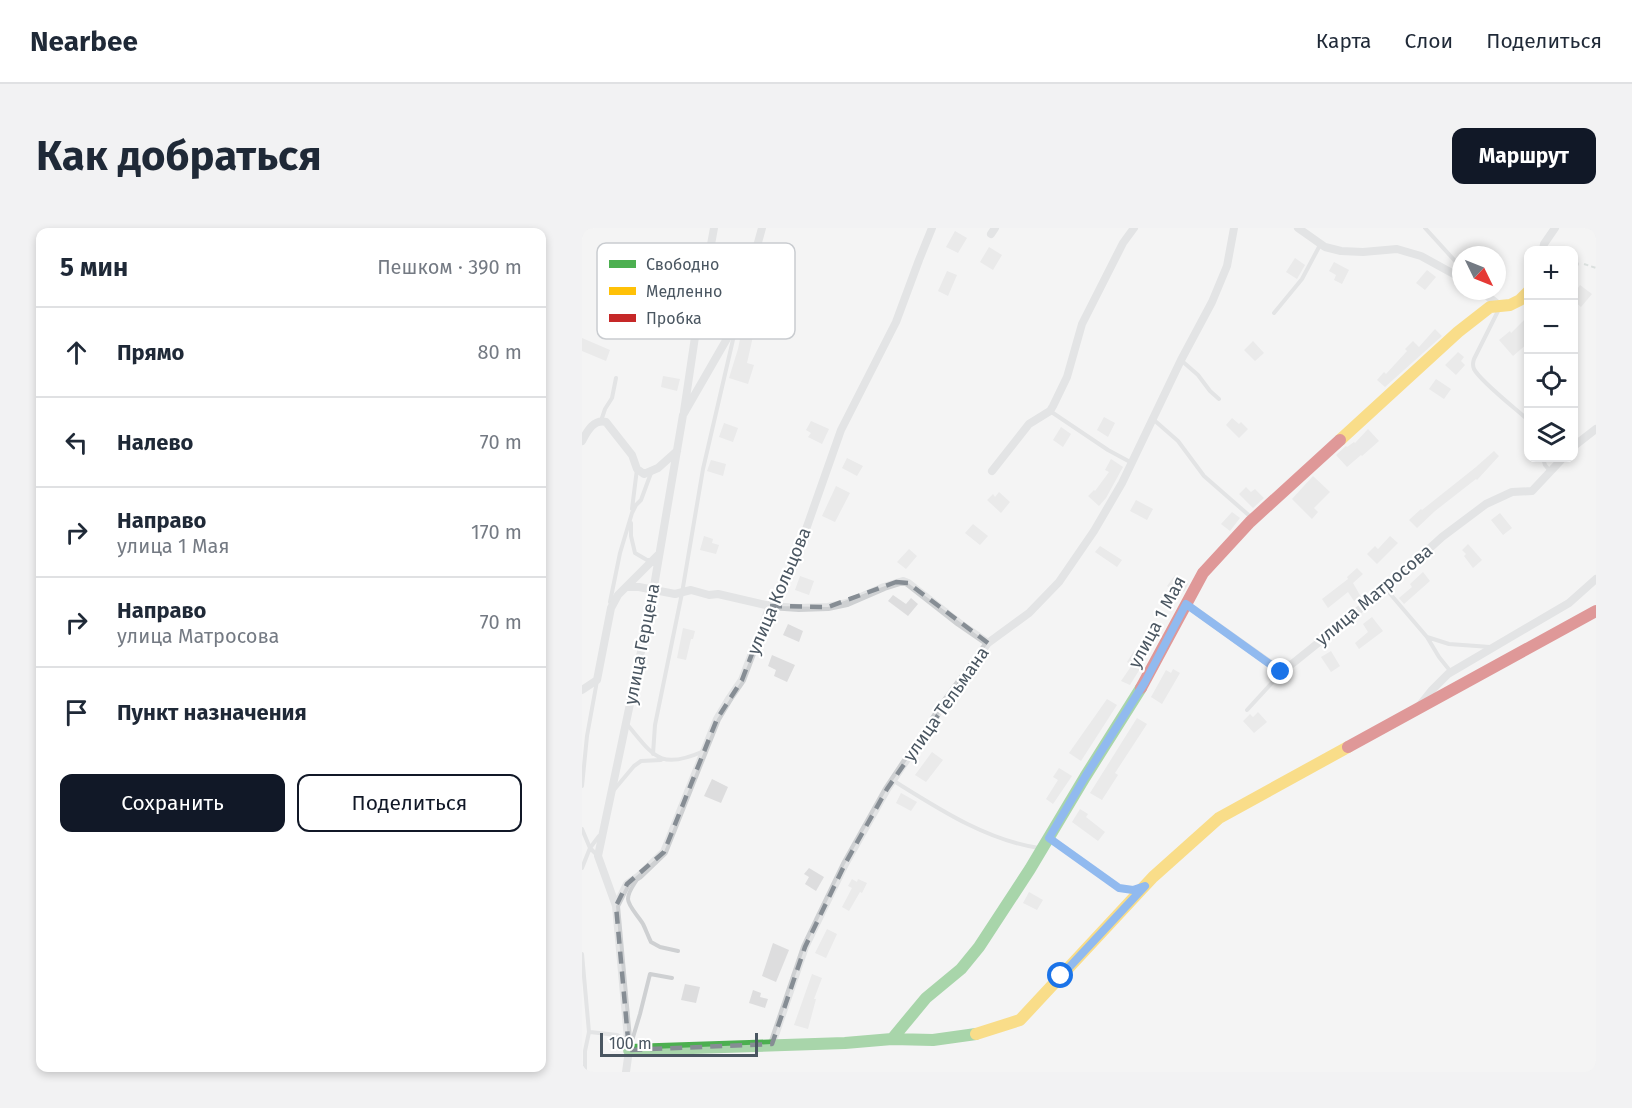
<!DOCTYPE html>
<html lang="ru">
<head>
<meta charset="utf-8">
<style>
  :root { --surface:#fff; --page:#f2f2f3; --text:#1f2937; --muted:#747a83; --line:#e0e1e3; --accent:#111827 }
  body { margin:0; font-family:"Fira Sans",sans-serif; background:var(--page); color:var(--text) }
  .controls { position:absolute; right:18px; top:18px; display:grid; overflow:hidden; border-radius:12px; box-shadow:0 3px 9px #0003 }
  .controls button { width:54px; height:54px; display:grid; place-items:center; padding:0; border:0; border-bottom:2px solid var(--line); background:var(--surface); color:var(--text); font:30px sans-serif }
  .compass { position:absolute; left:870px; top:18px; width:54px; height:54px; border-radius:50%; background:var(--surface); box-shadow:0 3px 9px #0003; rotate:133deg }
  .scale { position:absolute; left:18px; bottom:15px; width:158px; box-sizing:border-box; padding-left:6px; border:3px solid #4a5661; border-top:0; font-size:16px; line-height:21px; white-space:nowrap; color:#4a5661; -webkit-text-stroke:4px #fff; paint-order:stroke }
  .stop { position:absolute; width:18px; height:18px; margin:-14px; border:4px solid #1a73e8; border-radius:50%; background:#fff }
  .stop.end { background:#1a73e8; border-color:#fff; box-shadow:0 2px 6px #0008 }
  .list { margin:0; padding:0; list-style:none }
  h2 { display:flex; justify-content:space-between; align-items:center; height:78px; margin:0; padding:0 24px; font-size:26px }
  h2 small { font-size:20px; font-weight:400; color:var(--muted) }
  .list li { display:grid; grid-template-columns:39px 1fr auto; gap:18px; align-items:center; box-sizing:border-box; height:90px; padding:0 24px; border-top:2px solid var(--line) }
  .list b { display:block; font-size:22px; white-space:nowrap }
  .list p { margin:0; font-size:20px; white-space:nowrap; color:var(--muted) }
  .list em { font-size:20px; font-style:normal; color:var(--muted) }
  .actions { display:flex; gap:12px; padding:18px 24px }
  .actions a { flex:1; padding:14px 0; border:2px solid var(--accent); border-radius:12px; text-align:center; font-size:21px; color:var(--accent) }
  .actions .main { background:var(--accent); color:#fff }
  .icon { flex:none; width:33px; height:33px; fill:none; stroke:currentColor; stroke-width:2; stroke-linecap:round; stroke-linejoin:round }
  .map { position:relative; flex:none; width:1014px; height:844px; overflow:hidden; border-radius:12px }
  header { display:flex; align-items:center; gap:36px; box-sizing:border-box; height:84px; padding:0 30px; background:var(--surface); border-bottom:2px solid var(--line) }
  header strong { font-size:28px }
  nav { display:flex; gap:33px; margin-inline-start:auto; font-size:21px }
  .intro { display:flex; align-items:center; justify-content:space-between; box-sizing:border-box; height:144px; padding:0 36px }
  h1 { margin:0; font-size:42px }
  .button { padding:15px 27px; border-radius:12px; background:var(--accent); color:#fff; font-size:21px; font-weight:700 }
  main { display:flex; gap:36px; padding:0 36px }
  aside { flex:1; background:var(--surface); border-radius:12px; box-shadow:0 3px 9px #0003 }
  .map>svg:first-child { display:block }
  .building { fill:#ddddde }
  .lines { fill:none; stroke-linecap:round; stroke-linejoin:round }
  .path { stroke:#bcc7c4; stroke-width:2; stroke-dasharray:4.5 3; stroke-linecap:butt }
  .lane { stroke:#ced0d2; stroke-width:4 }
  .street { stroke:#ced0d2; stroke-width:8 }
  .fast { stroke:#4caf50; stroke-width:12 }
  .slow { stroke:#ffc107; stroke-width:12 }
  .jam { stroke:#c62828; stroke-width:12 }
  .route { stroke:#1a73e8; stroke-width:8 }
  .marked { fill:none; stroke:#868d94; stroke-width:4.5; stroke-dasharray:12 8; stroke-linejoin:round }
  .labels { text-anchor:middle; stroke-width:4.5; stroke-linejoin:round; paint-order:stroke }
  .street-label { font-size:18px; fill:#4a5661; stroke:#fff }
  .key { fill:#fff; stroke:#c9ccd0; stroke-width:1.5 }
  .key-label { font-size:16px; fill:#4a5661 }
</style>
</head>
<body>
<header>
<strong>Nearbee</strong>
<nav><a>Карта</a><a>Слои</a><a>Поделиться</a></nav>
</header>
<div class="intro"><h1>Как добраться</h1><a class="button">Маршрут</a></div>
<main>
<aside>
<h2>5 мин<small>Пешком · 390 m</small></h2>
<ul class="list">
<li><svg class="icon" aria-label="ahead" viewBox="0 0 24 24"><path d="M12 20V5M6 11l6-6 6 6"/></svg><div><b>Прямо</b></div><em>80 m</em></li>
<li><svg class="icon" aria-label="left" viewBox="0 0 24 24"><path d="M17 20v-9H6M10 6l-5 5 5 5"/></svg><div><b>Налево</b></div><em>70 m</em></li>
<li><svg class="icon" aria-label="right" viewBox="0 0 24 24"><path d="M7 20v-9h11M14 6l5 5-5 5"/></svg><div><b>Направо</b><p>улица 1 Мая</p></div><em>170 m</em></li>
<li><svg class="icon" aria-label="right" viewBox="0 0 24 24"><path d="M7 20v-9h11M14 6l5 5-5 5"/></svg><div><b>Направо</b><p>улица Матросова</p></div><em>70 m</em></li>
<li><svg class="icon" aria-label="arrive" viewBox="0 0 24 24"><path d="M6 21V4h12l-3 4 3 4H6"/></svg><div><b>Пункт назначения</b></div></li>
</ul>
<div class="actions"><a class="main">Сохранить</a><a>Поделиться</a></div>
</aside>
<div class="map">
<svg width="1014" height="844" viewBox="0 0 1014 844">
  <rect width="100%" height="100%" fill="#f4f4f4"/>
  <!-- building -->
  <path class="building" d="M373 3 385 10 376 25 364 19Z
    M407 19 420 27 411 42 398 34Z
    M713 30 723 37 715 51 704 44Z
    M752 34 767 42 760 56 752 52 754 47 747 43Z
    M845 42 854 49 843 62 834 55Z
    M365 43 375 47 366 68 356 63Z
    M998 57 1010 66 999 79 992 73V66Z
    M946 88V115L931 128 917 112 928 103 929 105Z
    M162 91 174 95 165 135 172 137 166 156 147 150 156 121Z
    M853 101 860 108 803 159 795 152 802 144 804 146 825 123 823 121 831 113 837 119Z
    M0 110 28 122 24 133 0 123Z
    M671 113 682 125 673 133 662 122Z
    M876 124 882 129 879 133 883 137 874 147 863 137Z
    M81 148 98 151 95 163 79 159Z
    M854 151 869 161 862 171 847 161Z
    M522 189 533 195 526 209 515 202Z
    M650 190 657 196 659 194 666 201 657 210 644 197Z
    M229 193 247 201 240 216 226 209 229 205 224 202Z
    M142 195 156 200 151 214 137 209Z
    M479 199 489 206 481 219 471 212Z
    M786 201 797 213 780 228 779 227 765 239 754 227 764 218 765 219 772 214 773 215Z
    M912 223 917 228 895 252 894 251 853 283 835 300 827 292 839 281 840 282 894 239Z
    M265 230 281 238 275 248 260 240Z
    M529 231 541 239 524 270 517 278 506 268 512 262 513 263 527 244 523 242Z
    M129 232 144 236 141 248 125 243Z
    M731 248 748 264 732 280 736 284 730 291 710 271Z
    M254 258 268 265 253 294 240 288Z
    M664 259 669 264 673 261 682 270 671 280 657 266Z
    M417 264 428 274 419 285 405 272 411 266 413 269Z
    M554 272 571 281 565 292 548 283Z
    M650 284 658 290 648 303 639 296Z
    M918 285 930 300 921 307 909 292Z
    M391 296 406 308 398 317 383 305Z
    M122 308 131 311 130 315 137 317 134 326 118 322Z
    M808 308 816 315 795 336 785 326 793 318 796 321Z
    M886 316 900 332 891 340 882 328 884 326 880 322Z
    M518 318 540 332 535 339 513 324Z
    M327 321 335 328 324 341 315 334Z
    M775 340 781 346 771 355 779 369 772 373 766 364 746 380 740 371 766 351 765 349Z
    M841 344 848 353 822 376 817 370 830 359 828 356Z
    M593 347 606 356 602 364 597 361 595 365 585 358Z
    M218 348 232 353 227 367 213 362Z
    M311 367 324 376 329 370 336 376 326 388 306 373Z
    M790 389 801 403 777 421 773 415 786 404 781 396Z
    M206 396 221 403 217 414 201 407Z
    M101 400 113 403 111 411H109L104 432 95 430Z
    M552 423 564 431 548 457 539 453 550 437 545 434Z
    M749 423 758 438 749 444 739 429Z
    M190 427 213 437 205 454 192 448 194 442 186 438Z
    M591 441 598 445 580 476 569 469 584 442 589 445Z
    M525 471 535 477 499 533 487 525Z
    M676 484 685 494 672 505 661 493 668 486 671 489Z
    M555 490 565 496 533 545 536 547 520 572 508 565Z
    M350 524 361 532 344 554 333 547Z
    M477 540 490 548 471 576 464 571 476 552 471 549Z
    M130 551 146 559 139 575 122 568Z
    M319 565 335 574 329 583 314 575Z
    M498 581 506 586 504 589 523 604 516 613 490 594Z
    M227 640 242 649 234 663 223 656 227 649 222 646Z
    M270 651 275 654 276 651 285 655 280 665 278 664 267 683 260 679 270 660 266 658Z
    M447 664 461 672 455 682 441 675Z
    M245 701 255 706 244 730 233 725Z
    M191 715 207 722 194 754 180 748Z
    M230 746 240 750 232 771H234L226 801 212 797Z
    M103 756 118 759 114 775 99 772Z
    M171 762 179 765 178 769 186 771 183 780 167 775Z"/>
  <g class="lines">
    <!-- path -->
    <path class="path" d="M1002 36 1014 40"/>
    <!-- lane -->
    <path class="lane" d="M843 0 874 34 879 43
      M992 36H995
      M917 81 892 131C891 135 890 136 892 141 898 153 934 181 946 192
      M692 85 720 51 738 17
      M600 133 616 147 628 163 637 171
      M468 183 526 222 550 235
      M572 192 596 213 622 248 670 290
      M19 193 23 181 30 170 34 150
      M961 230 963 237 968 243
      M50 281 55 241
      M49 295V308L53 325 65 332H70
      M804 361 845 409 857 429 869 444
      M28 374 38 325 50 285 54 277 59 272 69 245
      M845 409 867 416 908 419
      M665 482 699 445
      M44 495C72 528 77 543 122 523
      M71 526 73 497 100 365 121 241 153 103
      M312 553C357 581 404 612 457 620
      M0 558 5 508 15 453
      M31 563 52 538 59 533 79 532
      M0 601 8 620 16 628
      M468 610 531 657 544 662 554 661
      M0 640 8 620 17 608
      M54 653C51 658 46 664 46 671 46 678 57 689 61 696 64 702 66 708 69 714L78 719 96 723
      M0 726 7 804 3 823V844
      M8 804 35 807 46 814
      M49 816 58 786 68 746 90 750"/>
    <!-- street -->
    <path class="street" d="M716 0 743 19 759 23 781 24 815 21 839 28 879 50
      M409 6 413 0
      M961 22 962 16 973 0
      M899 63 918 78
      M102 183 117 82 132 0
      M0 213C5 204 11 191 24 194L50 227 55 241 62 246 76 240 95 223
      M992 218 1014 201
      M410 243 447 196 468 183 471 178 485 149 500 96 541 15 552 0
      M45 359H57L93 366 109 362 127 367 136 366 188 378 217 380 246 379 265 375 302 359 321 353 326 355 377 395 406 415
      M604 376 700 444 803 361 860 309 904 276 930 264 950 263 981 230
      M0 462 15 452 29 380 36 367 77 326
      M838 477 850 462 866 446 987 375 1014 351
      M34 678 45 656 57 648 82 624 135 491 147 471 160 452 188 378 210 341 259 202 314 94 337 32 350 0
      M190 816 223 719 263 636 305 561 365 471 406 415 447 385 477 354 512 303 540 255 599 132 630 74 645 38 652 0
      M44 844 47 822 34 678 16 628 69 376 101 187 154 95 180 0"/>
    <!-- fast -->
    <path class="fast" d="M310 811 344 770 379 741 397 719 448 641 503 549 559 460
      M47 822 263 815 310 811 351 812 394 806"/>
    <!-- slow -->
    <path class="slow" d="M758 212 876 104 908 79 928 77 938 72 946 64
      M394 806 438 792 571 649 637 590 766 519"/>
    <!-- jam -->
    <path class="jam" d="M559 460 621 345 668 294 758 212
      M766 519 1014 383"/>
  </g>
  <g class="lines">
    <!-- route -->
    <path class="route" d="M479 748 563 658 551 662 537 660 467 610 503 549 563 454 604 376 699 444"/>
  </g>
  <!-- marked area -->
  <path d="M0 0H1014V844H0ZM314 354 326 355 406 415 305 561 263 636 223 719 190 816 47 822 34 678 45 656 82 624 135 491 160 452 188 378 246 379Z" fill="#f4f4f4" fill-opacity=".55" fill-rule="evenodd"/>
  <path class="marked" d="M314 354 326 355 406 415 305 561 263 636 223 719 190 816 47 822 34 678 45 656 82 624 135 491 160 452 188 378 246 379Z"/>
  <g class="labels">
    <!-- street labels -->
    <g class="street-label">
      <text transform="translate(197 363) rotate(-67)" y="6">улица Кольцова</text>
      <text transform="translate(792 367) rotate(-40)" y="6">улица Матросова</text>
      <text transform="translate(575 394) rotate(-62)" y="6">улица 1 Мая</text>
      <text transform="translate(60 416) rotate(-79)" y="6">улица Герцена</text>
      <text transform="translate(364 476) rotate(-55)" y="6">улица Тельмана</text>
    </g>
  </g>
  <!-- legend -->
  <rect x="15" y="15" width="198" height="96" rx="9" class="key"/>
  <rect x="27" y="32" width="27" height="8" fill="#4caf50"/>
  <rect x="27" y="59" width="27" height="8" fill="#ffc107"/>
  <rect x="27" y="86" width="27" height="8" fill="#c62828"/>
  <g class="key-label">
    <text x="64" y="42">Свободно</text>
    <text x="64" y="69">Медленно</text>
    <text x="64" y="96">Пробка</text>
  </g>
</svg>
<div class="controls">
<button>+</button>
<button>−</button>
<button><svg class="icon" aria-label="locate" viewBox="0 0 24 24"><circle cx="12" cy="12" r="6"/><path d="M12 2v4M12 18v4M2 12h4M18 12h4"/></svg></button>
<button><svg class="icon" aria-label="layers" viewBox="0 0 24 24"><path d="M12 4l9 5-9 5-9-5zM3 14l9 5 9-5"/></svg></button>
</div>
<svg class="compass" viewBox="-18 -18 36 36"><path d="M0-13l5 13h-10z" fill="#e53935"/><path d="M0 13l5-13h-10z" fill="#747a83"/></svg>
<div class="scale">100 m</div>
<div class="stop" style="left:479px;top:748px"></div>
<div class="stop end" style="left:699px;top:444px"></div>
</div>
</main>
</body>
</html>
